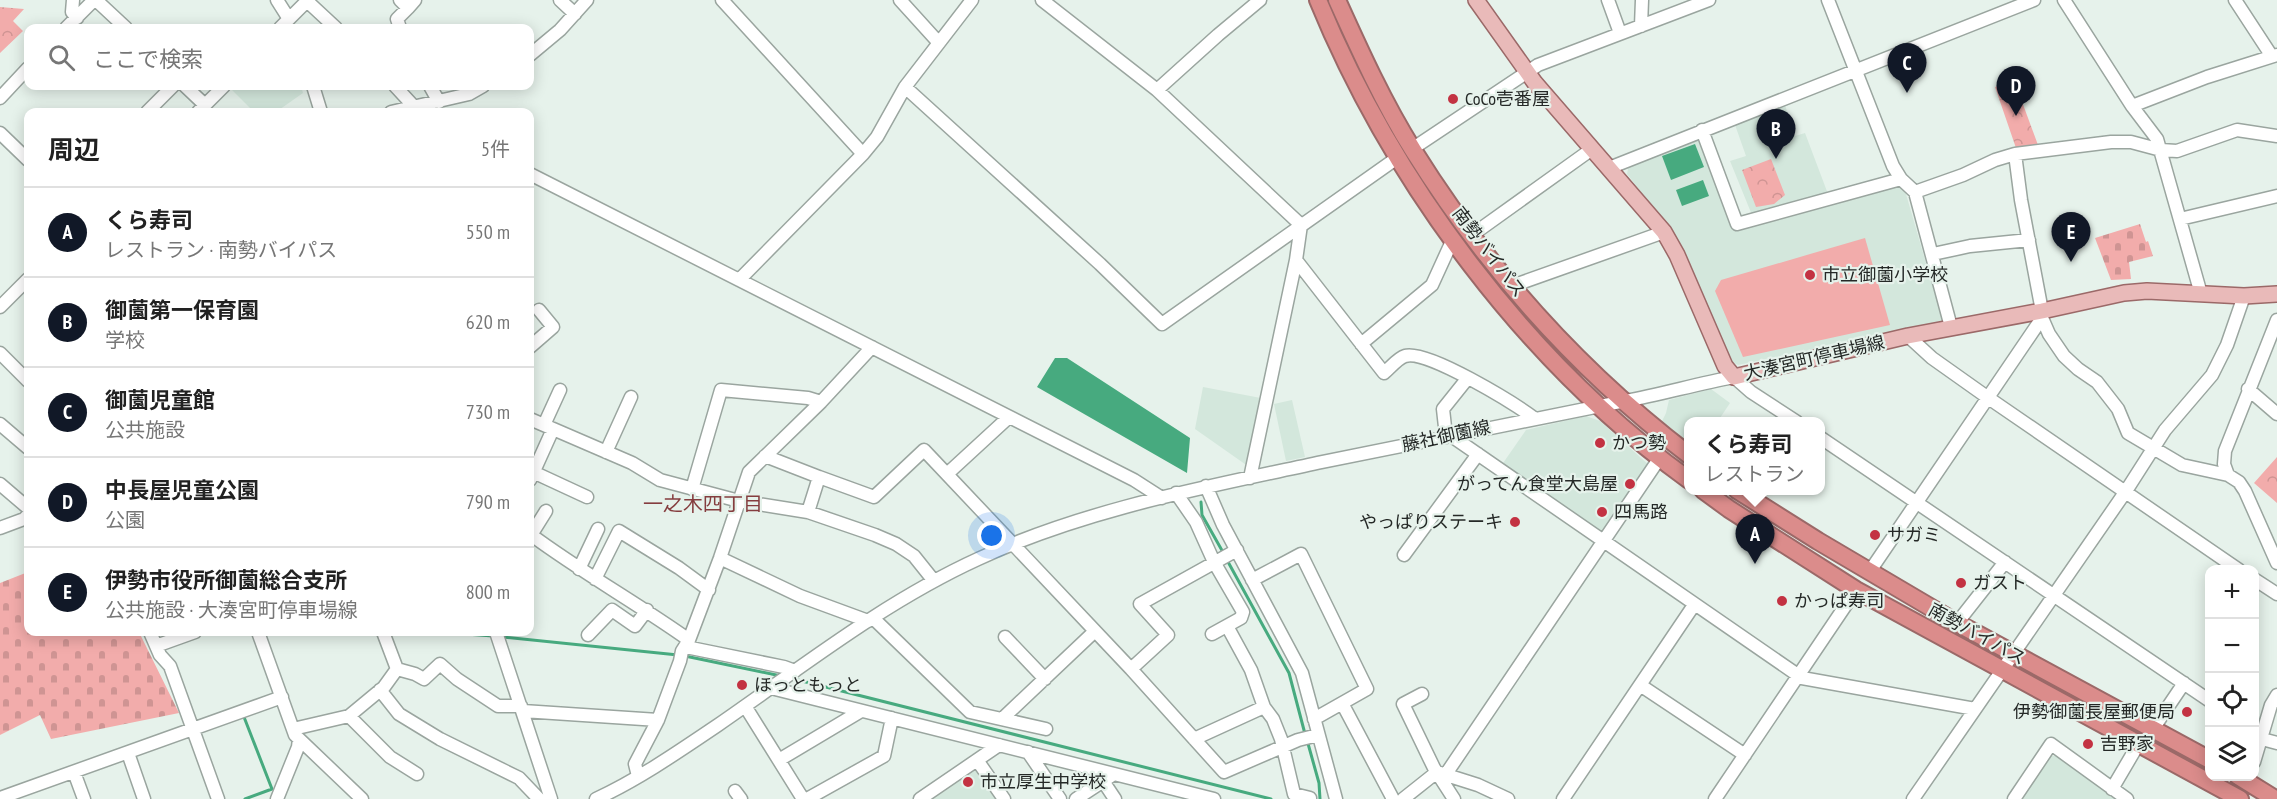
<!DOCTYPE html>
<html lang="ja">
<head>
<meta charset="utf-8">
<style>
  :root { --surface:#fff; --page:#f2f2f2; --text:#222; --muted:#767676; --line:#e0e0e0; --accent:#111827 }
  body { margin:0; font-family:"PT Sans Narrow","Noto Sans JP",sans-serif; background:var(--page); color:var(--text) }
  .controls { position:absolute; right:18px; bottom:18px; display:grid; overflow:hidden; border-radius:12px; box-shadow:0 3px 15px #0003 }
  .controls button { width:54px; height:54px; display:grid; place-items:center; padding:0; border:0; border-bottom:2px solid var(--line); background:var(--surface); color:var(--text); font:30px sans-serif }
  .you { position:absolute; left:992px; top:536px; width:21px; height:21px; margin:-15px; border:4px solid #fff; border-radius:50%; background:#1a73e8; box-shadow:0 0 0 9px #1a73e833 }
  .badge { display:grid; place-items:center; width:39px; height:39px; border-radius:50%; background:var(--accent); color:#fff; font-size:20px; font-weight:700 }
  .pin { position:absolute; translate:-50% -50px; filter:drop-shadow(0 2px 3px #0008) }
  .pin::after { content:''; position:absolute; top:32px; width:21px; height:18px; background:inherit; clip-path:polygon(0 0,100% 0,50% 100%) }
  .popup { position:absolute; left:1684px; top:417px; width:141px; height:78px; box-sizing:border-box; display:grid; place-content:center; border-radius:12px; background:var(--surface); filter:drop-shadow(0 2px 4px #0005); font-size:20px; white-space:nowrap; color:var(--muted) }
  .popup b { font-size:22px; color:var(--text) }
  .popup::after { content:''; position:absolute; left:50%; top:100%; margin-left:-12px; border:12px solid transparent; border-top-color:var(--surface) }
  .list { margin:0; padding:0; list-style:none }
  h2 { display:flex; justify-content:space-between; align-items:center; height:78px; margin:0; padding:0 24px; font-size:26px }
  h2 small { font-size:20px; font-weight:400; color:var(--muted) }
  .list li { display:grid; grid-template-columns:39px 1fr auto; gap:18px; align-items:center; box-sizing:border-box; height:90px; padding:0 24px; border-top:2px solid var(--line) }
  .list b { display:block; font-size:22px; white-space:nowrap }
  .list p { margin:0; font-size:20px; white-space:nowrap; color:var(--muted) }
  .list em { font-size:20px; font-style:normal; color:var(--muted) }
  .icon { flex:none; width:33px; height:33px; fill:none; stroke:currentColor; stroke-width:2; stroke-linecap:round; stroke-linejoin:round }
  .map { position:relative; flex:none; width:2277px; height:799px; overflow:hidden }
  .search { position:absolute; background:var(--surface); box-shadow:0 3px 15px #0003; left:24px; top:24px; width:510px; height:66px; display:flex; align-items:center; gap:15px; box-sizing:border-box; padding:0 21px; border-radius:12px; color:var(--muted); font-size:22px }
  .panel { position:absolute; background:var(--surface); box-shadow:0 3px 15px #0003; left:24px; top:108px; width:510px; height:528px; border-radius:12px }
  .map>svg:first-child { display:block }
  .built { fill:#d3e7dc }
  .cemetery { fill:url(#cemetery-stones) }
  .park { fill:url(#park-crowns) }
  .pitch { fill:#f2acab }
  .water { fill:#47aa7f }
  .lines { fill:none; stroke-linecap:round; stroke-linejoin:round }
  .stream { stroke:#47aa7f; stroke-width:3 }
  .minor-casing { stroke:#9aa59f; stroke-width:15 }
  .major-casing { stroke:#9b6968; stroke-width:18 }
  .highway-casing { stroke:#9b6968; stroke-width:20 }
  .minor { stroke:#fff; stroke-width:12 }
  .major { stroke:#e9bab9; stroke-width:15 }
  .highway { stroke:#db8c8b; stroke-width:16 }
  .poi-dot { fill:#c33242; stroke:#e6f2eb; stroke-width:2 }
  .labels { text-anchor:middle; stroke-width:4.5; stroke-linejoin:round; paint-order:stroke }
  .poi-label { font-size:18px; fill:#252927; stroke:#e6f2eb; text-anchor:start }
  .street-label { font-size:18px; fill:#252927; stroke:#e6f2eb }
  .neighbourhood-label { font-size:20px; fill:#853d3f; stroke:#e6f2eb }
</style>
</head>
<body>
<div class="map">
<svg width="2277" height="799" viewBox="0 0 2277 799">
  <defs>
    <pattern id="cemetery-stones" width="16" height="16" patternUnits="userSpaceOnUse" patternTransform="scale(1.5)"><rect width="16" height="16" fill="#f2acab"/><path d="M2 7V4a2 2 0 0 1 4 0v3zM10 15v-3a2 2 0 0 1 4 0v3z" fill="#cf9493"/></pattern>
    <pattern id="park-crowns" width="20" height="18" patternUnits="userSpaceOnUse" patternTransform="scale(1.5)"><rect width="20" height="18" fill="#f2acab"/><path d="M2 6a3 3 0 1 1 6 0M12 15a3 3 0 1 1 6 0" fill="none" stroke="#cf9493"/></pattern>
  </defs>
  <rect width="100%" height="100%" fill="#e6f2eb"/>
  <!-- built -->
  <path class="built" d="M228 86H301L303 93 276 112H254Z
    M1784 102 1795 136 1805 133 1828 194 1752 215 1730 161 1746 156 1734 122Z
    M1697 138 1700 140 1733 228 1897 182 1906 194 1943 322 1738 365 1730 361 1670 229 1627 174 1629 164Z
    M1203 387 1266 399 1252 469 1195 429Z
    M1711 389 1730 403 1718 421 1689 422V446L1661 423 1666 413 1669 400Z
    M1292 400 1305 457 1286 461 1274 404Z
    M1586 416 1600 421 1650 466 1604 537 1501 466 1526 430Z
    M2045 756H2058L2121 799H2017Z
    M975 766 997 799H926Z"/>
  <!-- cemetery -->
  <path class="cemetery" d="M2140 224 2146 242 2148 241 2153 256 2129 262 2131 279 2111 280 2095 238Z
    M28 572V632H139L179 713 51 739 40 715 0 735V583Z"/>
  <!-- park -->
  <path class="park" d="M0 7 24 9 13 21 23 31 0 53Z
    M2014 80 2038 145 2016 148 1995 87Z
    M1771 159 1785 195 1774 204 1756 207 1742 170Z
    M2277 457V503L2254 483Z"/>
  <!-- pitch -->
  <path class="pitch" d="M1865 238 1890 325 1743 357 1715 291 1721 280Z"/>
  <!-- water -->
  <path class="water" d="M1695 144 1704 167 1671 180 1662 156Z
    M1703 180 1709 196 1682 206 1676 190Z
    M1055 358H1067L1190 438 1187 473 1037 387Z"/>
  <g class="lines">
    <!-- stream -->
    <path class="stream" d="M1201 502 1202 515 1224 554
      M1227 560 1289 673 1305 734
      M438 632 493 636
      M503 637 678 655
      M685 656 781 676
      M790 678 1271 799
      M244 717 272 789 245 799
      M1307 740 1319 783 1320 799"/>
    <defs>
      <path id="minor" d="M73 0 72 12 77 18
        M96 0 126 28
        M277 0 289 19
        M400 0 408 8 415 0
        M560 0 575 14
        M722 0 863 154
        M900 0 939 43
        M1042 0 1157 90 1301 225
        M1608 0 1620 33
        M1828 0 1893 166 1901 179 1915 192 1951 327
        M2064 0 2132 106 2157 139 2201 294
        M2235 0 2271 55
        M307 1 336 28
        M1641 26 1642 0
        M66 28 94 0
        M280 28 308 0
        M400 28 397 19 408 8
        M530 55 560 30 587 0
        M185 86 205 105
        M313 86 321 112
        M395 86 419 112
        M430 86 439 102
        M905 87 1100 264 1162 324 1397 158
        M1157 90 1218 35 1260 0
        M0 98 28 68
        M2132 106 2207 77 2277 55
        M147 112 173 86
        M198 112 224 86
        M391 112 469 94 483 86
        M1702 130 1737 224 1901 179
        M0 133 28 160
        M1412 149 1538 65 1709 0
        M1609 168 2034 0
        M530 174 1134 480 1162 498
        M1915 192 1963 175 1995 160 2015 154 2111 142H2131L2161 150 2177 151 2237 130 2277 136
        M2180 219 2277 196
        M1472 235 1592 149
        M1933 254 1970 246 2029 240
        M1296 260 1384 373C1390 368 1398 358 1405 356 1427 349 1515 404 1534 418
        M739 280 863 154 877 137 905 87 972 0
        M1512 286 1664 232
        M0 307 28 279
        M2042 318 2049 334 2064 356 2078 369 2097 382 2118 409 2128 433 2182 465 2228 475
        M2277 320 2225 451 2224 464 2228 475 2239 482 2245 491 2277 563
        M1908 336 1932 358 1987 397 2239 570
        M1361 344 1432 285 1453 239
        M530 347 553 327 539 310
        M0 353 28 381
        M2248 389 2277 414
        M530 419 632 463 660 480 739 501 808 512 875 535 896 544 914 556 934 581
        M0 424 28 448
        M544 425 560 390
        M1450 435 1802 678 1975 709
        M1446 436 1443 409 1467 379
        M1821 438 2210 701
        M606 452 631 397
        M765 456 819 477
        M533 472 587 497
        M947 474 1009 417
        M1250 478 1296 260 1301 225
        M530 480 553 429
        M0 484 28 508
        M1206 486 1223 525 1302 673 1336 799
        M692 489 721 390 808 398 821 402
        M1176 493 1196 522 1214 562 1243 612 1241 618 1212 634
        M808 512 819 477 874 497 924 450 1131 669 1224 772 1298 740 1318 735
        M0 528 24 519 28 515
        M530 534C581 572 637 603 689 640
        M531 535 546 511
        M1404 555 1478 454
        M720 558 800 596 868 621
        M579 569 598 529
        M1870 571 2042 318V311L2021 200 2015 154
        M595 579 619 531 679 568 709 590
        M2254 579 2277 594
        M1252 580 1301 554 1367 689 1314 719
        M873 618 970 712 1046 729
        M1957 623 2005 562
        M1227 626 1251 670 1264 707 1273 719 1281 739 1294 794 1310 798
        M150 632 160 655 170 666 218 799
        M258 632 295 735 362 799
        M383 632 397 669
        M496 632 551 799
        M588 635 612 610 635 626 647 610
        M1005 637 1045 679
        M156 646 195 632
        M686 647 784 667 795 671
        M397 669 415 674 424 679 440 664 457 679 498 706H521
        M1131 669 1168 635 1140 604 1237 550
        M1640 685 1745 755
        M771 688 1214 799
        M380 690 399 714 440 739 519 778 539 799
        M1422 694 1403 704 1434 768 1454 799
        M1342 703 1393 799
        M745 706 803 799
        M523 711 658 720
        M349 716 390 757 417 774
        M1002 719 1095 631
        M293 729 349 716 384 687 397 669
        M2153 729 2184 683
        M2254 734 2262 739 2277 743
        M1194 739 1264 707
        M1028 752 1060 799
        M128 753 144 799
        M779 760 861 711
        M977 760 1004 799
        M2254 762 2271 705 2277 695
        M74 772 84 799
        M1446 774 1659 459
        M638 776 635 764 658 720 680 661 682 651 689 640 720 558 749 472 821 402 872 347
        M1103 781 1115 799
        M2112 789 2139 743
        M735 791 741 799
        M0 798 282 697
        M277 799 298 747 299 739
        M596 799C639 779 678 752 718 725 802 667 884 602 978 559 1085 509 1207 487 1322 462 1423 441 1524 422 1625 401 1662 394 1697 384 1734 377L1751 392 1797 422
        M807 799 884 756 892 718
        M920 799 999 745
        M1076 799 1114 774
        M1403 799 1437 772 1478 785 1508 799
        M1563 799 1694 605
        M1715 799 1856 590
        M1913 799 2126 491 2165 430 2212 375 2227 345 2244 296
        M2014 799 2051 744 2127 799"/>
      <path id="major" d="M1476 0 1535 83 1664 232 1677 255 1725 366 1734 377 1908 336 2042 311 2124 293 2147 291 2244 296 2277 294"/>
      <path id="highway" d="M1318 0C1393 183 1528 364 1689 480
        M1337 0C1360 51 1383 102 1413 150 1486 267 1579 371 1689 455
        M1703 490 1729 509 1856 590 2240 799
        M1737 490 1818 541 1957 623 2210 760
        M2238 776 2275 799"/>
    </defs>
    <!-- minor casing -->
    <use href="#minor" class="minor-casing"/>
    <!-- major casing -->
    <use href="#major" class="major-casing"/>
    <!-- highway casing -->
    <use href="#highway" class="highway-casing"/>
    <!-- minor -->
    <use href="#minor" class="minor"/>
    <!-- major -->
    <use href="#major" class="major"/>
    <!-- highway -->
    <use href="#highway" class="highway"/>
  </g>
  <!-- markers -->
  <g class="poi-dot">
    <circle cx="1453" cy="99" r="6"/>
    <circle cx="1810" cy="275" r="6"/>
    <circle cx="1600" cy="443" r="6"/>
    <circle cx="1630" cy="484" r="6"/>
    <circle cx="1602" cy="512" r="6"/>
    <circle cx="1515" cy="522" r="6"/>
    <circle cx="1875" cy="535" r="6"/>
    <circle cx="1961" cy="583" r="6"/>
    <circle cx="1782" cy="601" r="6"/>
    <circle cx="742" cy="685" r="6"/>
    <circle cx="2187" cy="712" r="6"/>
    <circle cx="2088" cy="744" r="6"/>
    <circle cx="968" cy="782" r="6"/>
  </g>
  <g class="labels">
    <!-- poi labels -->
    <g class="poi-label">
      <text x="1465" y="105">CoCo壱番屋</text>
      <text x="1822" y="281">市立御薗小学校</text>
      <text x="1612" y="449">かつ勢</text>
      <text x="1618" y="490" text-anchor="end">がってん食堂大島屋</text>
      <text x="1614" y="518">四馬路</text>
      <text x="1503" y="528" text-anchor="end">やっぱりステーキ</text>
      <text x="1887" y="541">サガミ</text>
      <text x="1973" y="589">ガスト</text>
      <text x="1794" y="607">かっぱ寿司</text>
      <text x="754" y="691">ほっともっと</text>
      <text x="2175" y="718" text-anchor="end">伊勢御薗長屋郵便局</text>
      <text x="2100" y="750">吉野家</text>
      <text x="980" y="788">市立厚生中学校</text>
    </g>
    <!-- street labels -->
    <g class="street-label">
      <text transform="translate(1489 252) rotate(53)" y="6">南勢バイパス</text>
      <text transform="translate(1814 358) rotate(-13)" y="6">大湊宮町停車場線</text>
      <text transform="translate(1446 436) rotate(-12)" y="6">藤社御薗線</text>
      <text transform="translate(1977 634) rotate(29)" y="6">南勢バイパス</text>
    </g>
    <!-- neighbourhood labels -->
    <g class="neighbourhood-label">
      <text x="703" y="511">一之木四丁目</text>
    </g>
  </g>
</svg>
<div class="controls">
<button>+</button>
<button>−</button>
<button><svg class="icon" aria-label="locate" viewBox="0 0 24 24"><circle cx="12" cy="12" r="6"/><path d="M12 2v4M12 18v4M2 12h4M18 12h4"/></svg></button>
<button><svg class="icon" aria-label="layers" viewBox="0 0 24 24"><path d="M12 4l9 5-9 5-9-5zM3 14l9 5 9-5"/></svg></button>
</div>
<div class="you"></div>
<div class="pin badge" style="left:1755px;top:564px">A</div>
<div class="popup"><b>くら寿司</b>レストラン</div>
<div class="pin badge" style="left:1776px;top:159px">B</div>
<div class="pin badge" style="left:1907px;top:93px">C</div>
<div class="pin badge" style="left:2016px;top:116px">D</div>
<div class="pin badge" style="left:2071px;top:262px">E</div>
<div class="search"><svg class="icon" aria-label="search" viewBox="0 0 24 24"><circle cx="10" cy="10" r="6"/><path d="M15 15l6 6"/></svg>ここで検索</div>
<section class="panel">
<h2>周辺<small>5件</small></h2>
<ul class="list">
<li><span class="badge">A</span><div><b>くら寿司</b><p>レストラン · 南勢バイパス</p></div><em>550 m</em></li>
<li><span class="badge">B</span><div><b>御薗第一保育園</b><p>学校</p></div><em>620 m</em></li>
<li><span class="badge">C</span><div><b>御薗児童館</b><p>公共施設</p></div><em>730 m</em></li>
<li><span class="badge">D</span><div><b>中長屋児童公園</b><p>公園</p></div><em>790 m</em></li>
<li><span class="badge">E</span><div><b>伊勢市役所御薗総合支所</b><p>公共施設 · 大湊宮町停車場線</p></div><em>800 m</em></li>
</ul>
</section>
</div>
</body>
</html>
